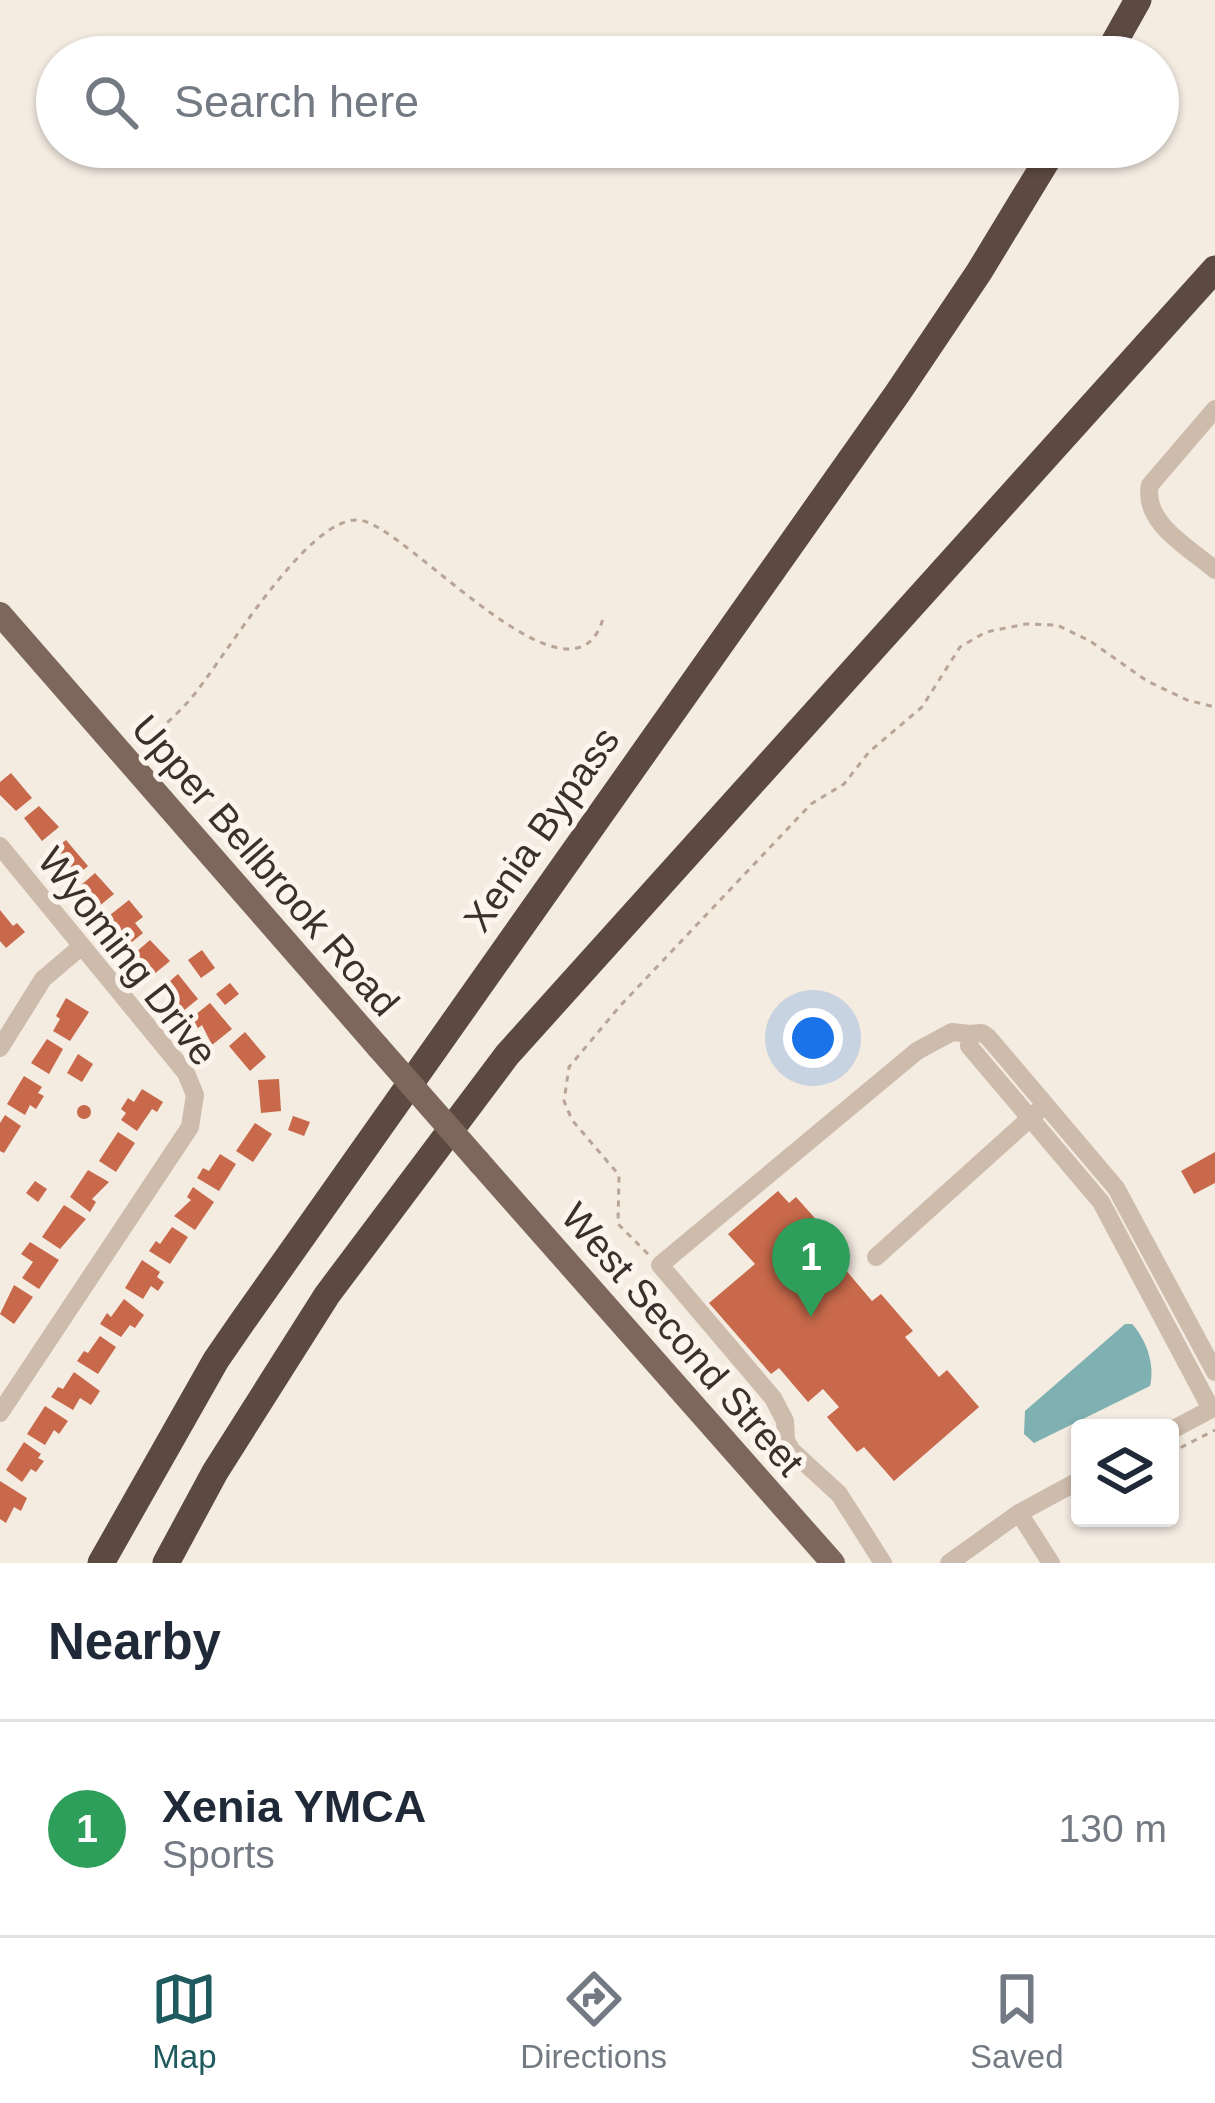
<!DOCTYPE html>
<html lang="en">
<head>
<meta charset="utf-8">
<style>
  :root { --surface:#fff; --page:#f6f6f7; --text:#1f2937; --muted:#747a83; --line:#e0e1e3; --accent:#1f5a5e }
  body { margin:0; font-family:Helvetica,sans-serif; background:var(--page); color:var(--text) }
  .controls { position:absolute; right:36px; bottom:36px; display:grid; overflow:hidden; border-radius:12px; box-shadow:0 3px 9px #0004 }
  .controls button { width:108px; height:108px; display:grid; place-items:center; padding:0; border:0; border-bottom:3px solid var(--line); background:var(--surface); color:var(--text); font:60px sans-serif }
  .you { position:absolute; left:813px; top:1038px; width:42px; height:42px; margin:-30px; border:9px solid #fff; border-radius:50%; background:#1a73e8; box-shadow:0 0 0 18px #1a73e833 }
  .badge { display:grid; place-items:center; width:78px; height:78px; border-radius:50%; background:var(--accent); color:#fff; font-size:39px; font-weight:700 }
  .pin { position:absolute; translate:-50% -99px; filter:drop-shadow(0 3px 6px #0008) }
  .pin::after { content:''; position:absolute; top:63px; width:42px; height:36px; background:inherit; clip-path:polygon(0 0,100% 0,50% 100%) }
  .list { margin:0; padding:0; list-style:none }
  h2 { display:flex; justify-content:space-between; align-items:center; height:156px; margin:0; padding:0 48px; font-size:51px }
  h2 small { font-size:39px; font-weight:400; color:var(--muted) }
  .list li { display:grid; grid-template-columns:78px 1fr auto; gap:36px; align-items:center; box-sizing:border-box; height:216px; padding:0 48px; border-top:3px solid var(--line) }
  .list b { display:block; font-size:45px; white-space:nowrap }
  .list p { margin:0; font-size:39px; white-space:nowrap; color:var(--muted) }
  .list em { font-size:39px; font-style:normal; color:var(--muted) }
  .icon { flex:none; width:66px; height:66px; fill:none; stroke:currentColor; stroke-width:2; stroke-linecap:round; stroke-linejoin:round }
  .map { position:relative; flex:none; width:1215px; height:1563px; overflow:hidden }
  .search { position:absolute; background:var(--surface); box-shadow:0 3px 9px #0004; left:36px; right:36px; top:36px; height:132px; display:flex; align-items:center; gap:30px; box-sizing:border-box; padding:0 42px; border-radius:66px; color:var(--muted); font-size:45px }
  .sheet { height:372px; background:var(--surface) }
  nav { display:flex; justify-content:space-around; align-items:center; box-sizing:border-box; height:168px; border-top:3px solid var(--line); background:var(--surface); font-size:33px; color:var(--muted) }
  nav a { display:grid; justify-items:center; gap:6px }
  nav .on { color:var(--accent) }
  .map>svg:first-child { display:block }
  .water { fill:#7fb0b2 }
  .building { fill:#c8694b }
  .lines { fill:none; stroke-linecap:round; stroke-linejoin:round }
  .path { stroke:#b9a596; stroke-width:3; stroke-dasharray:6 6; stroke-linecap:butt }
  .minor { stroke:#cdbbac; stroke-width:18 }
  .major { stroke:#7d675c; stroke-width:24 }
  .highway { stroke:#5c4a42; stroke-width:27 }
  .major-bridge { stroke:#7d675c; stroke-width:24 }
  .labels { text-anchor:middle; stroke-width:10; stroke-linejoin:round; paint-order:stroke }
  .street-label { font-size:39px; fill:#3b302b; stroke:#fbf5ee }
</style>
</head>
<body>
<div class="map">
<svg width="1215" height="1563" viewBox="0 0 1215 1563">
  <rect width="100%" height="100%" fill="#f4ebe1"/>
  <!-- water -->
  <path class="water" d="M1125 1324H1132C1147 1340 1155 1366 1150 1386L1034 1443 1024 1434 1025 1411Z"/>
  <!-- building -->
  <path class="building" d="M11 773 32 798 16 811 0 795V782Z
    M39 806 59 827 42 841 24 818Z
    M66 840 88 866 72 880 50 853Z
    M95 873 114 894 98 907 80 886Z
    M129 900 143 917 135 923 143 933 127 946 105 919Z
    M0 910 13 926 17 923 25 932 6 948 0 941Z
    M150 940 170 961 153 975 135 953Z
    M202 950 215 968 201 978 188 960Z
    M178 974 198 999 182 1012 162 988Z
    M230 983 239 994 225 1005 216 994Z
    M66 998 89 1012 70 1041 53 1031 60 1019 56 1016Z
    M210 1003 232 1029 212 1045 202 1025 198 1028 190 1019Z
    M245 1032 266 1057 250 1071 229 1046Z
    M47 1039 63 1049 49 1074 31 1063Z
    M78 1054 93 1064 82 1082 67 1073Z
    M24 1076 42 1087 38 1093 44 1096 36 1109 30 1105 25 1115 7 1104Z
    M279 1079 281 1111 261 1113 258 1080Z
    M142 1089 163 1102 157 1112 152 1109 137 1131 121 1120 126 1113 121 1109 128 1098 134 1102Z
    M77 1112a7 7 0 1 1 14 0a7 7 0 1 1-14 0Z
    M5 1115 21 1126 4 1153 0 1151V1123Z
    M293 1116 310 1122 304 1136 288 1130Z
    M255 1123 272 1134 253 1162 236 1151Z
    M118 1132 135 1143 116 1172 99 1161Z
    M1215 1152V1183L1194 1194 1181 1171Z
    M220 1154 236 1164 219 1191 197 1178 203 1168 209 1171Z
    M88 1170 109 1182 92 1199 96 1202 90 1212 70 1197Z
    M35 1181 47 1189 38 1202 26 1193Z
    M193 1187 214 1202 195 1230 174 1216 191 1200 187 1197Z
    M778 1191 789 1203 796 1197 829 1234 821 1241 872 1301 881 1294 913 1331 905 1337 939 1377 947 1370 979 1407 894 1481 864 1447 857 1452 827 1417 839 1407 823 1389 808 1402 779 1368 771 1374 709 1303 755 1264 728 1234Z
    M64 1205 86 1219 60 1249 42 1237Z
    M172 1227 188 1237 170 1264 149 1251 156 1241 160 1244Z
    M30 1242 59 1260 39 1289 22 1278 33 1262 21 1254Z
    M142 1260 160 1272 157 1277 164 1282 158 1291 151 1286 143 1299 125 1288Z
    M14 1285 33 1297 14 1324 0 1314Z
    M124 1299 144 1315 135 1328 130 1325 121 1337 100 1324 107 1313 111 1317Z
    M100 1336 116 1347 98 1374 77 1361 84 1351 88 1353Z
    M74 1372 100 1391 91 1405 80 1398 73 1410 51 1397 58 1387 63 1389Z
    M45 1406 68 1421 59 1434 54 1430 45 1445 27 1434Z
    M24 1442 41 1454 38 1458 44 1461 36 1472 31 1469 22 1482 6 1470Z
    M0 1481 27 1498 21 1511 14 1507 6 1523 0 1519Z"/>
  <g class="lines">
    <!-- path -->
    <path class="path" d="M141 747C157 732 173 718 188 702 223 662 306 516 359 520 406 524 576 728 604 615
      M648 1254 618 1224 619 1175 572 1120 564 1101 569 1067 620 1006 811 804 844 784 869 752 922 707 960 647 986 632 1026 624 1057 625 1090 641 1147 681 1187 700 1215 707
      M1170 1453 1215 1430"/>
    <!-- minor -->
    <path class="minor" d="M1215 409 1150 485C1142 523 1190 548 1215 570
      M0 846 186 1073 195 1095 190 1127 0 1413
      M0 1048 43 979 82 946
      M876 1257 1037 1112
      M1211 1409 1101 1202 969 1046 970 1034 982 1033 988 1037 1116 1188 1215 1372
      M1170 1431 1215 1407
      M1019 1513 1051 1563
      M883 1563 839 1494 792 1451 786 1441 785 1421 773 1398 660 1265 917 1051 952 1032 970 1034
      M949 1563 1019 1513 1080 1480"/>
    <!-- major -->
    <path class="major" d="M0 614 378 1047
      M479 1162 833 1563"/>
    <!-- highway -->
    <path class="highway" d="M1106 57 1138 0
      M101 1563 216 1360 245 1318 897 394 979 272 1055 147
      M166 1563 215 1472 327 1295 507 1055 1215 269"/>
    <!-- major-bridge -->
    <path class="major-bridge" d="M378 1047 479 1162"/>
  </g>
  <g class="labels">
    <!-- street labels -->
    <g class="street-label">
      <text transform="translate(541 829) rotate(-55)" y="14">Xenia Bypass</text>
      <text transform="translate(266 865) rotate(49)" y="14">Upper Bellbrook Road</text>
      <text transform="translate(128 956) rotate(52)" y="14">Wyoming Drive</text>
      <text transform="translate(683 1339) rotate(49)" y="14">West Second Street</text>
    </g>
  </g>
</svg>
<div class="controls">
<button><svg class="icon" aria-label="layers" viewBox="0 0 24 24"><path d="M12 4l9 5-9 5-9-5zM3 14l9 5 9-5"/></svg></button>
</div>
<div class="you"></div>
<div class="pin badge" style="left:811px;top:1317px;background:#2e9e5b">1</div>
<div class="search"><svg class="icon" aria-label="search" viewBox="0 0 24 24"><circle cx="10" cy="10" r="6"/><path d="M15 15l6 6"/></svg>Search here</div>
</div>
<section class="sheet">
<h2>Nearby<small></small></h2>
<ul class="list">
<li><span class="badge" style="background:#2e9e5b">1</span><div><b>Xenia YMCA</b><p>Sports</p></div><em>130 m</em></li>
</ul>
</section>
<nav>
<a class="on"><svg class="icon" aria-label="map" viewBox="0 0 24 24"><path d="M3 6l6-2 6 2 6-2v14l-6 2-6-2-6 2zM9 4v14M15 6v14"/></svg>Map</a>
<a><svg class="icon" aria-label="directions" viewBox="0 0 24 24"><path d="M12 3l9 9-9 9-9-9zM9 14v-3h6M13 9l2 2-2 2"/></svg>Directions</a>
<a><svg class="icon" aria-label="saved" viewBox="0 0 24 24"><path d="M7 4h10v16l-5-4-5 4z"/></svg>Saved</a>
</nav>
</body>
</html>
